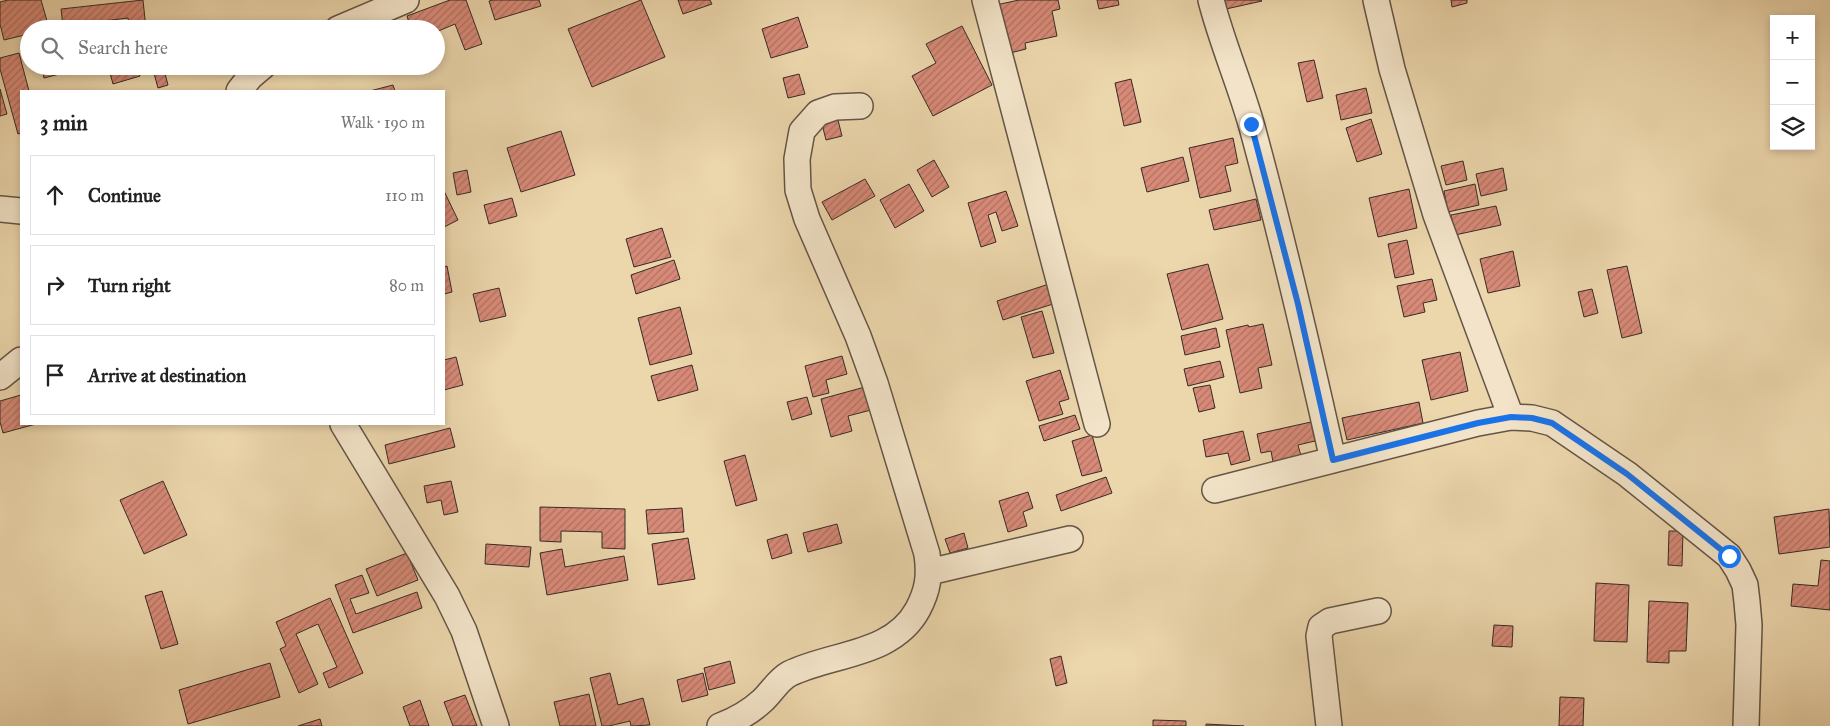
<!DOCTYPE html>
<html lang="en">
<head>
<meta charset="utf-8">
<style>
  :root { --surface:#fff; --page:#f2f2f2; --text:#222; --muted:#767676; --line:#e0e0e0 }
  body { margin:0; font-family:"IM FELL Great Primer",serif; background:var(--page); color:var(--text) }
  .controls { position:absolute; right:15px; top:15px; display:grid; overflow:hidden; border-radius:0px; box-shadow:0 2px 8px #0003 }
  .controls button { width:45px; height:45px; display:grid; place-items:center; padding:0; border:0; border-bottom:1px solid var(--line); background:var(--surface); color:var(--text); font:25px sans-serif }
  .stop { position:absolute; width:15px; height:15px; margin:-11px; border:4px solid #1a73e8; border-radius:50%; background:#fff }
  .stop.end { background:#1a73e8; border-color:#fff; box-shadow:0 1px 5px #0008 }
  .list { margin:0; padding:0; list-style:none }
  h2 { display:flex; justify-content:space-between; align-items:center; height:65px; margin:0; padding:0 20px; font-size:21px }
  h2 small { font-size:16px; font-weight:400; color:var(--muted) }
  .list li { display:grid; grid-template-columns:32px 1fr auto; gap:15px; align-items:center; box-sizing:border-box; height:80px; margin:0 10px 10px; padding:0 10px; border:1px solid var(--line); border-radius:0px }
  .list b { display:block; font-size:19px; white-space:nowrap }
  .list em { font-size:16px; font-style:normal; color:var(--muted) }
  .icon { flex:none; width:28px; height:28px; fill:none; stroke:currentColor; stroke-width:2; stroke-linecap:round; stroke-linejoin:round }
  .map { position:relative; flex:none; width:1830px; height:726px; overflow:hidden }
  .search { position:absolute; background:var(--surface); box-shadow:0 2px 8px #0003; left:20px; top:20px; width:425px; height:55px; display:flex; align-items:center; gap:12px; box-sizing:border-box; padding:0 18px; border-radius:28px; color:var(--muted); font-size:19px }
  .panel { position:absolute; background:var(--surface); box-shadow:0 2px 8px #0003; left:20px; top:90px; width:425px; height:335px; border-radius:0px }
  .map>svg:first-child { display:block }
  .building { fill:url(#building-hatch); stroke:#362a25 }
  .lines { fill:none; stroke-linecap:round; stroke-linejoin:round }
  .minor-casing { stroke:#645547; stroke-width:28 }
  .minor { stroke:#f3e4c9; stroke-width:25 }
  .route { stroke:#1a73e8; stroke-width:6 }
</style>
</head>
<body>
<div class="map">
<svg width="1830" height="726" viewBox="0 0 1830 726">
  <defs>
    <pattern id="building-hatch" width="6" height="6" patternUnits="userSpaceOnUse" patternTransform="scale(1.25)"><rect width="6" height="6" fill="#d88a78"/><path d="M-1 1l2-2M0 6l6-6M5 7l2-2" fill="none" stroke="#b07162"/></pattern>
  </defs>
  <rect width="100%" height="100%" fill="#ecd6ac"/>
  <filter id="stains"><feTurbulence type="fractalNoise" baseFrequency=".004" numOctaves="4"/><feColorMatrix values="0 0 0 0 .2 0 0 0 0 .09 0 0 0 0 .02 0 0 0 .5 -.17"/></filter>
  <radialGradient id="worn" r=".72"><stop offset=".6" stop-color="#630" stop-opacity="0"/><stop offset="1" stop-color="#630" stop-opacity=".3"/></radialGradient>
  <!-- building -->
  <path class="building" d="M8 0H41L49 28 29 29V34L4 40 0 24V2Z
    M143 0 146 29H130L128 18 63 26 61 9Z
    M450 0H466L482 44 465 50 455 24 436 32V29H411L407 16Z
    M493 0H539L541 6 495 20 489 1Z
    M641 0 665 57 592 87 568 29Z
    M678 0H710L712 4 683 14Z
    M1019 0H1058L1060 9 1052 11 1057 36 1025 43 1026 49 1006 54 996 5Z
    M1097 0H1118L1119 5 1099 9Z
    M1224 0H1261L1262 1 1226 9Z
    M1451 0H1467V3L1452 7Z
    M798 17 808 47 771 58 762 29Z
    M962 26 992 85 933 116 912 76 936 63 926 44Z
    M19 53 29 91H21V133L18 134 0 69V58Z
    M1314 60 1323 98 1307 102 1298 63Z
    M41 66H69L71 71 44 78Z
    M108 66H137L140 76 113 84Z
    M152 66H163L168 85 158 88Z
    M308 66H339L310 74Z
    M799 74 805 94 788 98 783 78Z
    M1131 79 1141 122 1124 126 1115 83Z
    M393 85 395 91H370Z
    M1366 88 1372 113 1341 120 1336 95Z
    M0 89 7 114 0 116Z
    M837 116 842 136 826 140 821 120Z
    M1371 119 1382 154 1357 162 1346 128Z
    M561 131 575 175 521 192 507 148Z
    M1233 138 1238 163 1225 166 1231 191 1200 198 1189 148Z
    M1183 157 1189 181 1147 192 1141 168Z
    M934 160 949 187 932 197 917 170Z
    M1463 161 1467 180 1446 185 1441 166Z
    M1503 168 1507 190 1481 196 1476 174Z
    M467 170 471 192 457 195 453 173Z
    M865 179 875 196 832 220 822 202Z
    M909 184 924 211 895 228 880 200Z
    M1475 184 1479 205 1448 212 1444 191Z
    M1409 189 1417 228 1378 237 1369 198Z
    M444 191 458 220 444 227Z
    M1006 191 1018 226 1002 231 996 212 988 215 996 242 981 247 968 203Z
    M512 198 517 216 489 224 484 205Z
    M1256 199 1261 220 1214 230 1209 210Z
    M1496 206 1501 225 1455 235 1451 215Z
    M662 228 671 257 634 267 626 239Z
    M1407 240 1414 274 1395 278 1388 244Z
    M1513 251 1520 286 1488 293 1480 259Z
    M674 260 680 279 636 294 631 275Z
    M1208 264 1223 319 1182 330 1167 274Z
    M447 266 452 292 444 294V267Z
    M1627 266 1642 333 1622 338 1607 270Z
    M1432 279 1437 300 1423 303 1425 312 1404 317 1397 286Z
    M1049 284 1056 303 1003 320 997 301Z
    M499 288 506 316 480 322 473 294Z
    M1592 289 1598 313 1584 317 1578 292Z
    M680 307 692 354 650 365 638 318Z
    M1042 311 1054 353 1033 358 1021 317Z
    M1263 324 1272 365 1258 368 1262 388 1240 393 1226 330 1248 325 1249 327Z
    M1216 328 1220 347 1185 355 1181 336Z
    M1460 352 1468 391 1431 400 1422 360Z
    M842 356 847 374 826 380 829 393 813 397 805 366Z
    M456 357 463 385 444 390V360Z
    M1220 361 1224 377 1188 386 1184 369Z
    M692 365 698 390 658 401 651 376Z
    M1060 370 1069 399 1059 402 1063 414 1039 421 1026 381Z
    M1210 385 1215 408 1199 412 1193 388Z
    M865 387 871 410 848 416 852 431 831 437 821 399Z
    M21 395V424H36L3 433 0 422V401Z
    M807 397 812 414 792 420 787 402Z
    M1419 402 1423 423 1347 440 1342 418Z
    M1075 415 1080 429 1044 441 1039 426Z
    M1311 422 1315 441 1298 445 1301 456 1273 462 1271 451 1261 453 1257 434Z
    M450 428 455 447 389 464 385 445Z
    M1243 431 1250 460 1231 465 1228 453 1206 457 1203 440Z
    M1092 435 1102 471 1082 476 1072 441Z
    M745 455 757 500 736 506 724 461Z
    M1106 477 1112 493 1061 511 1056 495Z
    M163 481 187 535 144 554 120 500Z
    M451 481 458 512 444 515 441 500 427 503 424 486Z
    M1028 492 1033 508 1023 512 1027 526 1008 532 999 501Z
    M540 507 625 509V549L602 548V532L561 531V542L540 541Z
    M682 508 684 532 648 534 646 510Z
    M1829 509 1830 547 1779 554 1774 517Z
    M837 524 842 543 808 552 803 533Z
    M1669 531H1683L1682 566 1668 565Z
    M964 533 968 548 950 553 945 539Z
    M787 534 792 553 772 559 767 540Z
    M688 538 695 579 658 585 652 544Z
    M486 544 531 547 529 567 485 564Z
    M562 549 565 567 624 556 628 580 547 595 540 553Z
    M407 553 418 580 377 596 366 569Z
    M1821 560 1830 561V610L1791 606 1793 584 1818 586Z
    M362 575 369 593 350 599 356 614 417 592 422 608 353 633 335 585Z
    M1596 583 1629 585 1627 642 1594 641Z
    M162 591 178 644 161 649 145 596Z
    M330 598 363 673 329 688 323 673 337 667 318 624 296 634 318 684 299 693 280 649 286 646 276 622Z
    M1649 601 1688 603 1686 651H1669V663L1647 662Z
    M1494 625 1513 626 1512 647 1492 646Z
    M1061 656 1067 683 1056 686 1050 659Z
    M730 661 735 683 709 690 704 668Z
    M270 663 280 697 188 724 179 690Z
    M610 673 618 705 643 698 650 725 631 726 630 721 609 726H602L590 678Z
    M703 673 708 695 682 702 677 680Z
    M589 694 596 726H560L554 702Z
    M465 695 477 726H453L444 702Z
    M1560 697 1584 698 1583 726H1559Z
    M420 700 429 726H410L403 707Z
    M320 719 322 726H298Z
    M1153 720 1186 721V726H1153Z
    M1206 724 1244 726H1206Z"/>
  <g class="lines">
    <defs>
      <path id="minor" d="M985 0 1097 424
        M1211 0C1222 43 1240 84 1252 127 1282 237 1308 348 1333 460
        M1376 0 1392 69 1436 215 1511 417
        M338 29 406 0
        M239 91 250 77 263 66
        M0 209 21 211
        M0 377 21 360
        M343 424 447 596 464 631 496 726
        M1215 490 1478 423 1511 417 1532 418 1552 423 1627 474 1729 556 1738 570 1745 585 1747 602 1749 625 1746 726
        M929 572 1070 539
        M720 726C736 720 749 713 762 701 771 693 778 680 789 674 831 653 893 656 918 609 928 590 930 576 927 554L875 383 858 336 807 219 798 190 797 159 802 131 818 113 835 107 860 106
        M1329 726 1319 636 1321 627 1330 621 1378 611"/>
    </defs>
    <!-- minor casing -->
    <use href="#minor" class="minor-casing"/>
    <!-- minor -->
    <use href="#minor" class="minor"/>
  </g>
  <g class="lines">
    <!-- route -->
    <path class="route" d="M1251 124 1298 304 1333 460 1478 423 1511 417 1532 418 1552 423 1627 474 1729 556"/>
  </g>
  <rect width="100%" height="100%" filter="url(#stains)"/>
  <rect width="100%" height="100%" fill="url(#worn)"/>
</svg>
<div class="controls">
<button>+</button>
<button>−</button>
<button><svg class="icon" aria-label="layers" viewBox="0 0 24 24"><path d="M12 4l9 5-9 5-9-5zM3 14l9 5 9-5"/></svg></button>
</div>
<div class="stop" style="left:1729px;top:556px"></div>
<div class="stop end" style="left:1251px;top:124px"></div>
<div class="search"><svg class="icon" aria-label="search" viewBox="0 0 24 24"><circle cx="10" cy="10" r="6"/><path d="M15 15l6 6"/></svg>Search here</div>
<section class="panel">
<h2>3 min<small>Walk · 190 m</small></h2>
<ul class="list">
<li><svg class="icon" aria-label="ahead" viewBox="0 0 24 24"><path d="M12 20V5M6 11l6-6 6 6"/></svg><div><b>Continue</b></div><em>110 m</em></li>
<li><svg class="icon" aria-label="right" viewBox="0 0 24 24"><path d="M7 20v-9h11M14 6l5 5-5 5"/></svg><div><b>Turn right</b></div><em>80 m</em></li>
<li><svg class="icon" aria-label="arrive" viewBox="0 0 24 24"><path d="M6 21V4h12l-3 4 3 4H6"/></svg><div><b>Arrive at destination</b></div></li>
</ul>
</section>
</div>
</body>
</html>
